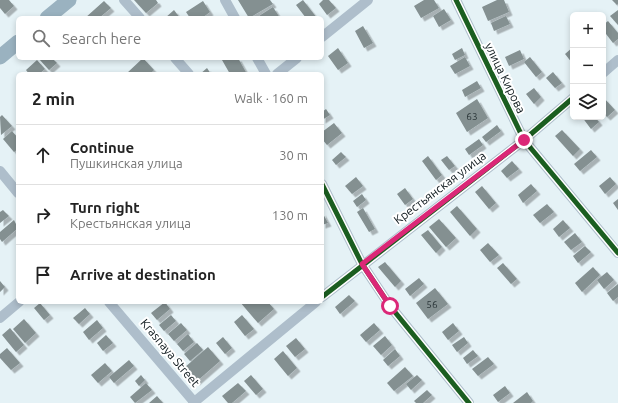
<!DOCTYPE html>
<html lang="en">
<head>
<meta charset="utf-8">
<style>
  :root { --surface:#fff; --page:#f6f6f6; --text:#222; --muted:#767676; --line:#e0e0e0 }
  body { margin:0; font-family:Ubuntu,sans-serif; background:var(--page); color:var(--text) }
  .controls { position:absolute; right:12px; top:12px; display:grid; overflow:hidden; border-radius:6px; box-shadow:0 2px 6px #0003 }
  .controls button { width:36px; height:36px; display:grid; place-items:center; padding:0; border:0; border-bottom:1px solid var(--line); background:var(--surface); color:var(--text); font:20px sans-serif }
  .stop { position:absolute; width:12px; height:12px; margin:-9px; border:3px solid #db2777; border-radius:50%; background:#fff }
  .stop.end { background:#db2777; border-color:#fff; box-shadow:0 1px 4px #0008 }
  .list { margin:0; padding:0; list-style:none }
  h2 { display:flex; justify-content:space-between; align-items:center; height:52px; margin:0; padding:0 16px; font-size:17px }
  h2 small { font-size:13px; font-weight:400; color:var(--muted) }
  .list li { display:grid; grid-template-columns:26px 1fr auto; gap:12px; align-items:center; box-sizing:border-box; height:60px; padding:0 16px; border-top:1px solid var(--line) }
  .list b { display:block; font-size:15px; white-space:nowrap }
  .list p { margin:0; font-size:13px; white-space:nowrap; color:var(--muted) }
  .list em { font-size:13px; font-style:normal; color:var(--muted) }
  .icon { flex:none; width:22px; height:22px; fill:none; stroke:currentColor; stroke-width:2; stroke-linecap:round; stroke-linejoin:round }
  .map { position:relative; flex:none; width:618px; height:403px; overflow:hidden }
  .search { position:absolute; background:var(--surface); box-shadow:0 2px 6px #0003; left:16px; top:16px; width:308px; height:44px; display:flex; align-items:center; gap:10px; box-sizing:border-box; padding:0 14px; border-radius:6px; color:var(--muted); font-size:15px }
  .panel { position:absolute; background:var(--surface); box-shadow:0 2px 6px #0003; left:16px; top:72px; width:308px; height:232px; border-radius:6px }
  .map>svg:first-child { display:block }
  .building { fill:#849091; filter:url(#shadow) }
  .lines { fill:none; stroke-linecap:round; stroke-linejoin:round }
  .minor { stroke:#aebecb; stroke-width:10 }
  .primary { stroke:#9ab2c0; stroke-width:15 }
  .cycleway-casing { stroke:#fff; stroke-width:8 }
  .cycleway { stroke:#1b5e20; stroke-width:5 }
  .route { stroke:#db2777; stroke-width:5 }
  .labels { text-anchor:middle; stroke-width:4; stroke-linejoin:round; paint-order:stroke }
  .number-label { font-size:10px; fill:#2b3639 }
  .street-label { font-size:12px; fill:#0d181c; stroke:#fff }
</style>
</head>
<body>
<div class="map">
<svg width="618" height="403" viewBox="0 0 618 403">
  <defs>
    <filter id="shadow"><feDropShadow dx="3.5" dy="3.5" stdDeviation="0" flood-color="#0004"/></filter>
  </defs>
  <rect width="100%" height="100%" fill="#e5f2f6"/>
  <!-- building -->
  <path class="building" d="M0 0H9L14 6 5 14 0 8Z
    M134 0H156L158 3 146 13Z
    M238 0H270L273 4 249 18Z
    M303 0 317 18H306L296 5Z
    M323 0H329L336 8 327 15 319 4Z
    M424 0H434L439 8 421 18 414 6Z
    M497 0H504L509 12 488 21 482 7Z
    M612 0H618V4L617 5Z
    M104 1 111 8 99 18H85Z
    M203 1 210 12 202 18H190L186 12Z
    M273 7 280 18H256Z
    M444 9 451 20 439 27 433 16Z
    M174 10 180 18H165Z
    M618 10V25L610 16Z
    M506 16 510 24 494 31 491 23Z
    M608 21 618 33V39L613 43 603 30V25Z
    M363 26 373 43 364 48 355 31Z
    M573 47V64L565 54Z
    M338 48 348 63 338 70 328 56Z
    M462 48 465 55 455 60 452 54Z
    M520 50 524 59 509 66 505 57Z
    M465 57 470 66 455 74 450 66Z
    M530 57 542 72 536 77 524 62Z
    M40 58H52L57 63 49 70 39 59Z
    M143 58 154 70 150 74H128L127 73Z
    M225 58H238L247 74H230L222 60Z
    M37 60 45 69 39 74H29L26 70Z
    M207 68 211 74H200Z
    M553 72 562 83 555 88 546 78Z
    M477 81 481 88 465 97 462 90Z
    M534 88 541 97 534 104 526 94Z
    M604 98 615 110 607 117 603 113Z
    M477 99 488 118 467 132 456 113Z
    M326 109 330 115 322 120V112Z
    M2 115 12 126 1 135 0 117Z
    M582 117H595L599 122 591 129Z
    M334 123 342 133 327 145 322 139V132Z
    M497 125 501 131 486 142 482 137Z
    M562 130 580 149 573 156 555 136Z
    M12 131 18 138V149L14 152 3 139Z
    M479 139 483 145 469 155 465 149Z
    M591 150 597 157 580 171 574 164Z
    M341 152 346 157 336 165 332 160Z
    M428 156 442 175 436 180 422 161Z
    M447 156 455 166 449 170 441 160Z
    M512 161 519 169 507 178 501 171Z
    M356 177 363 186 352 194 345 186Z
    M610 177 616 184 605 194 599 186Z
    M531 184 537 191 523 203 518 195Z
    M482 186 496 203 489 209 475 192Z
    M405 188 413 199 405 205 397 194Z
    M362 194 366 200 357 207 353 201Z
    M618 199V210L613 203Z
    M547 204 554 212 540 223 533 215Z
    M457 206 477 229 470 236 450 212Z
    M363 208 375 229 369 232 357 212Z
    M3 210 9 216 0 223V212Z
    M322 212 328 223 322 225Z
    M439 219 456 238 446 247 429 227Z
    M14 220 18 228 2 242 0 239V232Z
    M563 220 570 228 559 237 553 229Z
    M428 230 442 247 436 253 421 235Z
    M575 233 582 242 571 250 564 242Z
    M488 243 499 255 490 262 480 250Z
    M585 246 591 252 578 263 573 256Z
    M385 262 401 281 395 287 378 267Z
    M503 263 517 279 511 284 497 268Z
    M593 267 600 275 582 292 575 283Z
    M607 272 614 280 604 289 597 280Z
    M419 278 424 284 410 296 405 289Z
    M0 281 5 287 0 292Z
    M618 284V297L613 301 607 293Z
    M435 288 448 304 428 319 416 303Z
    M349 295 355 301 340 314 335 307Z
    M165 302 170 309 157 320 151 313Z
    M240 302H268L274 309 258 323Z
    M40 303 50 315 44 320 34 308Z
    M85 308 90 314 79 324 73 318Z
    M171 315 176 321 164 331 159 325Z
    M242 315 254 329 245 336 234 322Z
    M24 319 36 333 25 343 13 329Z
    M97 320 103 328 89 340 83 332Z
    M181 323 187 330 174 341 168 334Z
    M374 323 380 330 366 342 360 335Z
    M453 323 459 331 448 340 442 332Z
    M10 328 24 345 16 352 2 335Z
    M188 334 194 342 183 351 177 344Z
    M106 335 113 343 103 351 97 343Z
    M385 336 392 345 381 355 373 346Z
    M223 337 232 348 225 354 216 343Z
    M464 337 468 343 457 352 452 345Z
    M296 338 305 349 295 357 286 346Z
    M197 343 203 350 190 361 184 354Z
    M208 347 220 361 196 382 184 368Z
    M7 348 20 363 11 370 0 358V354Z
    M395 349 400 356 388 366 383 360Z
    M473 350 478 356 467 364 463 358Z
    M283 351 297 368 288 376 274 359Z
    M488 357 494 364 478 376 472 369Z
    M129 360 134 366 114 383 109 377Z
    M105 363 112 371 98 383 91 375Z
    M405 367 413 376 394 391 387 383Z
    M141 375 145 380 139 386 135 381Z
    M251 375 263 389 256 395 244 381Z
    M417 375 422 380 411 390 406 384Z
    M146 383 152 390 135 403 130 397Z
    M238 383 246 391 232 403H228L222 396Z
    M505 386 510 393 498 402 493 395Z
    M427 390 432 395 423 403H416L414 401Z
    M527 392 533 401 531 403H513Z
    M157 396 163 403H149Z"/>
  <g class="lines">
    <!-- minor -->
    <path class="minor" d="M124 0 140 18
      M225 0 235 18
      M456 0 524 140 618 253
      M322 37 368 0
      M175 58 189 74
      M257 58 266 74
      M603 73 618 60
      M277 74 297 58
      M0 171 18 193
      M322 184 362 264 390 306 469 403
      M322 297 524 140 573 98
      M109 302 195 403
      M0 318 19 302
      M193 403 316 302"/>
    <!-- primary -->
    <path class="primary" d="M47 18 69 0
      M0 57 18 42"/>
    <defs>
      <path id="cycleway" d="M456 0 524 140 618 253
        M322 184 362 264 390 306 469 403
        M322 297 524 140 573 98"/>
    </defs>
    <!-- cycleway casing -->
    <use href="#cycleway" class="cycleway-casing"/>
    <!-- cycleway -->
    <use href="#cycleway" class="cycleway"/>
  </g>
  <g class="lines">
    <!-- route -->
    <path class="route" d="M390 306 362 264 524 140"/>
  </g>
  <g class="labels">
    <!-- number labels -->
    <g class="number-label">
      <text x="472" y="120">63</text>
      <text x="432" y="308">56</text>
    </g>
    <!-- street labels -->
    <g class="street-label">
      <text transform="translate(505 78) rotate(64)" y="4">улица Кирова</text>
      <text transform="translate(440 188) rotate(-37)" y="4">Крестьянская улица</text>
      <text transform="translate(170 353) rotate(50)" y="4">Krasnaya Street</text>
    </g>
  </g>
</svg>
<div class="controls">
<button>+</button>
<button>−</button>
<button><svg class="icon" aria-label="layers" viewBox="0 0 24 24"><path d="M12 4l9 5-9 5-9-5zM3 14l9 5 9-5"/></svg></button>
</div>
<div class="stop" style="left:390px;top:306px"></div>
<div class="stop end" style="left:524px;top:140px"></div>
<div class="search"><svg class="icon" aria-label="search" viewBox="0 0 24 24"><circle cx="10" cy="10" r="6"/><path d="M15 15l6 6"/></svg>Search here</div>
<section class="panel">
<h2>2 min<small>Walk · 160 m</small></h2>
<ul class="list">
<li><svg class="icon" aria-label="ahead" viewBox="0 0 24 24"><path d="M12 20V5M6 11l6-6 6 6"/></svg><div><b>Continue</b><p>Пушкинская улица</p></div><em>30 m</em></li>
<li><svg class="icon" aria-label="right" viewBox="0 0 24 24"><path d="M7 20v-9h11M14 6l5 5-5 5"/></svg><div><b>Turn right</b><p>Крестьянская улица</p></div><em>130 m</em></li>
<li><svg class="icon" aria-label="arrive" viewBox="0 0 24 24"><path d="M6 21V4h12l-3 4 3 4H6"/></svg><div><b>Arrive at destination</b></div></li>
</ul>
</section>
</div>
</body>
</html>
